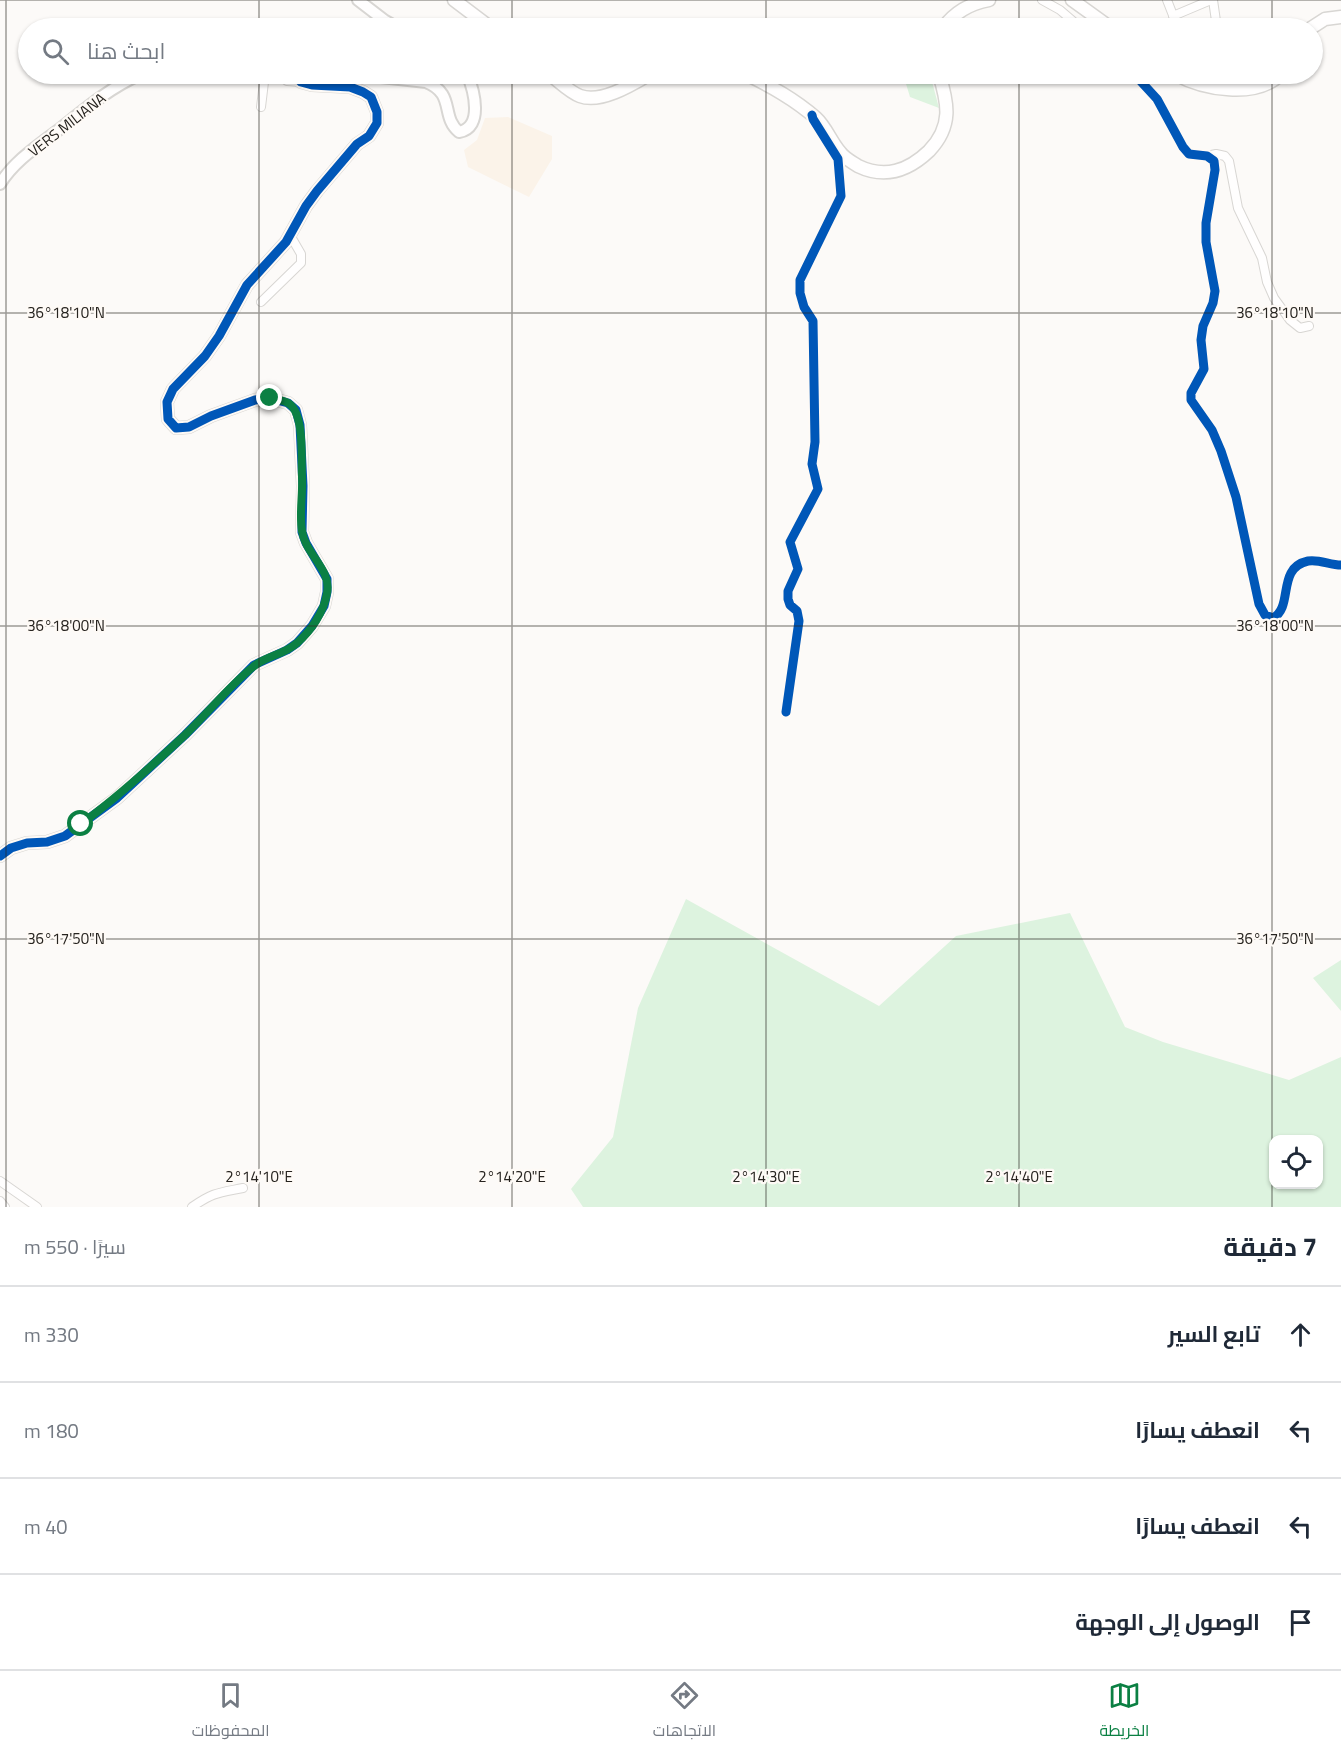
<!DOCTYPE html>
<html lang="ar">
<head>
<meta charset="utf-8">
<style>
  :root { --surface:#fff; --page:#f6f6f7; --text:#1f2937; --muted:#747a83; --line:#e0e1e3; --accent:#0b8043 }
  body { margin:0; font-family:Georgia,Cairo,serif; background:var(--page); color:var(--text); direction:rtl }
  .controls { position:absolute; right:18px; bottom:18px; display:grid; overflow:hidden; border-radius:12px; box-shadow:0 2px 4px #0004 }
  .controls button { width:54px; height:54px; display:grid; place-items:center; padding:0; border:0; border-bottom:2px solid var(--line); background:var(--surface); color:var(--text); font:30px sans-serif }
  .stop { position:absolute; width:18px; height:18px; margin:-14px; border:4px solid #0b8043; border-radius:50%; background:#fff }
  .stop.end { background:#0b8043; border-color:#fff; box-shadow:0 2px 6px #0008 }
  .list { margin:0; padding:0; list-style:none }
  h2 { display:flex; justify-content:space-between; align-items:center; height:78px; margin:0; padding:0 24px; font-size:26px }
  h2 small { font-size:20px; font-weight:400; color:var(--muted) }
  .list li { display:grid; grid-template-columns:39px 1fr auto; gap:18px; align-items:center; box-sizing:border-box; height:96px; padding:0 24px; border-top:2px solid var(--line) }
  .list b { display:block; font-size:22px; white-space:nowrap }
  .list em { font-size:20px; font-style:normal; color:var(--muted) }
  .icon { flex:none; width:33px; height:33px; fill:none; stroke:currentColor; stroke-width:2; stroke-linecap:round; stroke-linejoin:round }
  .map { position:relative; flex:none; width:1341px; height:1207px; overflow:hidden; direction:ltr }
  .search { position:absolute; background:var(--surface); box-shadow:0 2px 4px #0004; left:18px; right:18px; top:18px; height:66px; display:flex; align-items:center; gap:15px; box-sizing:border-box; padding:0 21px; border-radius:33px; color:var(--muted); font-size:22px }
  .sheet { height:462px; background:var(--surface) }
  nav { display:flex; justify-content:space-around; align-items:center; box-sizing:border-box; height:84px; border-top:2px solid var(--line); background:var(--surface); font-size:16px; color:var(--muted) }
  nav a { display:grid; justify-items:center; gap:3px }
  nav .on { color:var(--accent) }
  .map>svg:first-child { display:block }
  .built { fill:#fbf3e9 }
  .green { fill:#ddf3df; fill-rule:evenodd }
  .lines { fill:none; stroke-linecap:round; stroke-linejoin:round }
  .street-casing { stroke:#d8d6d3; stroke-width:10 }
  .secondary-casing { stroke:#d8d6d3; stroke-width:14 }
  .primary-casing { stroke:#d8d6d3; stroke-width:15 }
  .street { stroke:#fffefe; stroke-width:8 }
  .secondary { stroke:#fffefe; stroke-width:10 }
  .primary { stroke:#fffefe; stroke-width:12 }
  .cycleway-casing { stroke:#fefaf6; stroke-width:13 }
  .cycleway { stroke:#0057b8; stroke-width:9 }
  .route { stroke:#0b8043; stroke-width:8 }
  .ticks { fill:none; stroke:#272420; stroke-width:1.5; stroke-opacity:0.45 }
  .labels { text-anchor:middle; stroke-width:4.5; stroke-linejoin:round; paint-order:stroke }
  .street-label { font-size:15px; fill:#272420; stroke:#fefaf6 }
  .ticks-label { font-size:15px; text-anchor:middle; fill:#272420; stroke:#fefaf6; stroke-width:4.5; stroke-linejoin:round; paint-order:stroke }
</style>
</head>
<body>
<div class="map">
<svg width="1341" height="1207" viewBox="0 0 1341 1207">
  <rect width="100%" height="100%" fill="#fcfaf8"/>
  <!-- built -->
  <path class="built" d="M508 117 552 136V159L529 197 468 167 464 150 477 140 485 118Z"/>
  <!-- green -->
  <path class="green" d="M903 74H930L939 108 910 97Z
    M686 899 879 1006 956 936 1070 913 1125 1027 1163 1042 1289 1080 1341 1057V1207H583L571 1189 613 1137 638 1008ZM1274 1140H1318V1184H1274Z
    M1341 960V1011L1313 978Z"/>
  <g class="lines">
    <defs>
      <path id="street" d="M1042 0 1060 10 1081 28
        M1167 0 1178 28
        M1213 0 1217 28
        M1173 16 1211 0
        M278 74 287 81 301 82
        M1134 74 1157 99 1183 147 1189 154 1207 156 1214 161 1215 170 1206 223V242L1215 291 1213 303 1203 326 1201 340 1204 369 1191 393V400L1212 430 1221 451 1236 497 1259 604 1265 615 1273 618C1294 607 1276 568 1308 561 1319 559 1330 565 1341 565
        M1194 74 1210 79
        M1210 74V79L1218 87
        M261 107 265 74
        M1207 156 1216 154 1225 156 1229 161 1238 208 1262 258 1267 282 1274 298 1290 320 1300 328 1309 326
        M261 302 301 263V254L290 235
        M786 712 799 621 797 611 790 605 788 599V591L798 569 790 542 818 489 812 464 815 442 813 321 804 307 800 293V280L841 196 838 159 834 152
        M0 1181 37 1207
        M0 1201 5 1207
        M192 1207C214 1192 218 1193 243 1188"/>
      <path id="secondary" d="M358 0 384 20 398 28
        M322 74H354L426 82C456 94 440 116 459 132 484 128 474 90 467 74
        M0 184C14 161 39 145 61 128 86 108 111 87 141 74
        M0 856 11 848 27 843 47 842 65 836 117 798 185 735 254 665 287 650 297 643 312 626 324 606 327 592V579L306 543 302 532 303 486 300 425 296 410 288 403 270 398 255 400 211 416 189 427 176 428 168 419 167 402 173 389 205 356 219 336 247 285 286 242 306 206 317 191 357 144 369 136 377 123V112L371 97 363 92 350 87 312 85 301 82 293 74"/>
      <path id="primary" d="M454 0 491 28
        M1072 0 1111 28
        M943 28C955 12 969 4 989 0
        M1311 28 1325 19 1341 17
        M549 74C558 80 569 92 580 96 601 104 633 84 650 74
        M746 74C772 87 794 99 816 118 826 127 831 142 840 152 844 158 852 162 858 166 885 179 908 171 929 151 953 126 948 103 939 74
        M1175 74C1204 90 1256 99 1281 74"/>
    </defs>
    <!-- street casing -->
    <use href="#street" class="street-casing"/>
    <!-- secondary casing -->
    <use href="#secondary" class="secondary-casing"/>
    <!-- primary casing -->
    <use href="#primary" class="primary-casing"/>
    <!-- street -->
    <use href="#street" class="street"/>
    <!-- secondary -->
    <use href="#secondary" class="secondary"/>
    <!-- primary -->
    <use href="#primary" class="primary"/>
    <defs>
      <path id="cycleway" d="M1134 74 1157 99 1183 147 1189 154 1207 156 1214 161 1215 170 1206 223V242L1215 291 1213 303 1203 326 1201 340 1204 369 1191 393V400L1212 430 1221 451 1236 497 1259 604 1265 615 1273 618C1294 607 1276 568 1308 561 1319 559 1330 565 1341 565
        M786 712 799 621 797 611 790 605 788 599V591L798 569 790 542 818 489 812 464 815 442 813 321 804 307 800 293V280L841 196 838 159 813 119 812 115
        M0 856 11 848 27 843 47 842 65 836 117 798 185 735 254 665 287 650 297 643 312 626 324 606 327 592V579L306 543 302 532 303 486 300 425 296 410 288 403 270 398 255 400 211 416 189 427 176 428 168 419 167 402 173 389 205 356 219 336 247 285 286 242 306 206 317 191 357 144 369 136 377 123V112L371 97 363 92 350 87 312 85 301 82 293 74"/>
    </defs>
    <!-- cycleway casing -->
    <use href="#cycleway" class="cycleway-casing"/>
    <!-- cycleway -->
    <use href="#cycleway" class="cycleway"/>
  </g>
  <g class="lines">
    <!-- route -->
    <path class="route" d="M81 824C118 797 152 766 185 735 208 713 228 687 253 667 265 656 284 655 297 643 311 631 324 612 327 593 332 569 305 554 302 531 299 514 303 494 302 477 301 458 305 413 288 403 283 400 276 399 270 398"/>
  </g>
  <!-- ticks -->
  <path class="ticks" d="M0 0H1341M6 0V1207M259 0V28M512 0V28M766 0V28M1019 0V28M1272 0V28M259 74V1207M512 74V1207M766 74V1207M1019 74V1207M1272 74V1207M0 313H1341M0 626H1341M0 939H1341"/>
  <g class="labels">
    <!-- street labels -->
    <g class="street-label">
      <text transform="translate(67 125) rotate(-38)" y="5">VERS MILIANA</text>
    </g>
  </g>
  <g class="ticks-label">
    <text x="66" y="318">36°18'10"N</text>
    <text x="1275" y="318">36°18'10"N</text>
    <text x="66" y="631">36°18'00"N</text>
    <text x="1275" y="631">36°18'00"N</text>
    <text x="66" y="944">36°17'50"N</text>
    <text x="1275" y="944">36°17'50"N</text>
    <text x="259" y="1182">2°14'10"E</text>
    <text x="512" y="1182">2°14'20"E</text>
    <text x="766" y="1182">2°14'30"E</text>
    <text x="1019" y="1182">2°14'40"E</text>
  </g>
</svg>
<div class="controls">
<button><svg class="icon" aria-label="locate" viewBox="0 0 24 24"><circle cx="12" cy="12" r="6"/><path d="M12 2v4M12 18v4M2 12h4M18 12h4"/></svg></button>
</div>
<div class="stop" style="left:81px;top:824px"></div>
<div class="stop end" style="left:270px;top:398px"></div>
<div class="search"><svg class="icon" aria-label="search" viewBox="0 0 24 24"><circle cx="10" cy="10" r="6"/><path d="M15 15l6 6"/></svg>ابحث هنا</div>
</div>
<section class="sheet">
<h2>7 دقيقة<small>سيرًا · 550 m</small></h2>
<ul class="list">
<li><svg class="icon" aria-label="ahead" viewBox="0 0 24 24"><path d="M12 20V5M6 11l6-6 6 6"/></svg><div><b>تابع السير</b></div><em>330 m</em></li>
<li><svg class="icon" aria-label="left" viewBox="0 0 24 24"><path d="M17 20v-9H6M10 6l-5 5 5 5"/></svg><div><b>انعطف يسارًا</b></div><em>180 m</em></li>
<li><svg class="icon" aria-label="left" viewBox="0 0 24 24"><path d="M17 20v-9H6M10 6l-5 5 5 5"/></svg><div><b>انعطف يسارًا</b></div><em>40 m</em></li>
<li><svg class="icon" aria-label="arrive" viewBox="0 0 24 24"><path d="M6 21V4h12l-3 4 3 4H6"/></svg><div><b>الوصول إلى الوجهة</b></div></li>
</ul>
</section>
<nav>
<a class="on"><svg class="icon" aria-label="map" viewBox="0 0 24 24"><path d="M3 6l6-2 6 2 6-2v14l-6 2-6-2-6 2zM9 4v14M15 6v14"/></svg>الخريطة</a>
<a><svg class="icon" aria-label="directions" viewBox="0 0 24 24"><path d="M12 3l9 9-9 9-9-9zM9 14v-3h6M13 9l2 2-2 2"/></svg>الاتجاهات</a>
<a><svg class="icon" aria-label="saved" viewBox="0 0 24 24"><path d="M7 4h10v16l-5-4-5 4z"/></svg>المحفوظات</a>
</nav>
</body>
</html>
